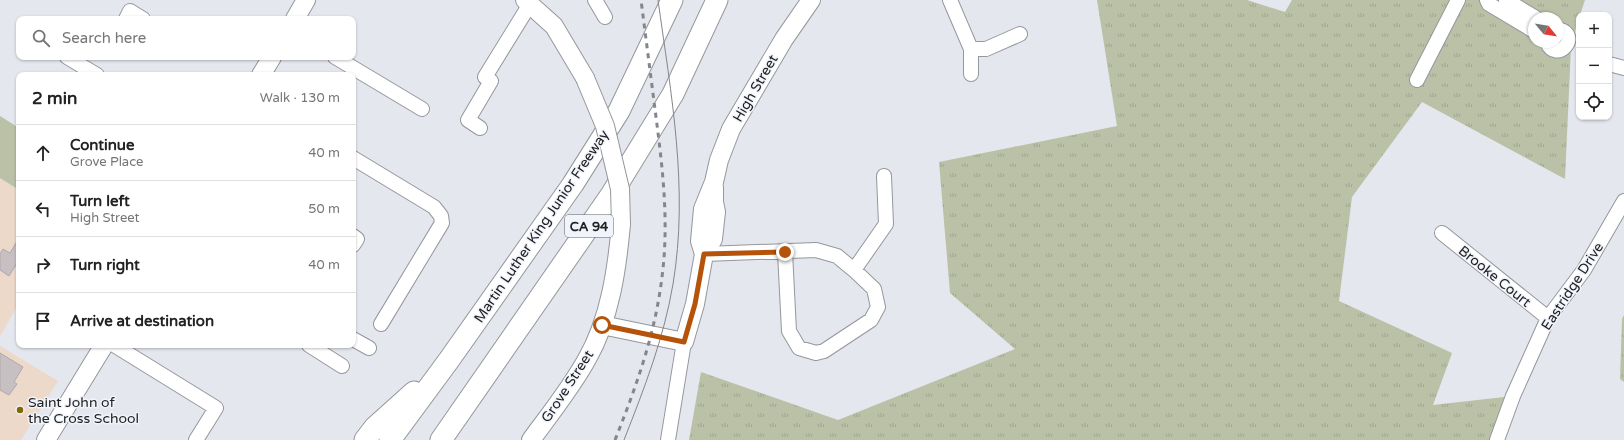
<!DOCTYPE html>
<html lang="en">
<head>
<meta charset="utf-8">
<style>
  :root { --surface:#fff; --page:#f2f2f2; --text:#222; --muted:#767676; --line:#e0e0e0 }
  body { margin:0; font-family:"Varela Round",sans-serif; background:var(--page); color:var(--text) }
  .controls { position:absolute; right:12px; top:12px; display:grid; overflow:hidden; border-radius:8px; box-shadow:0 1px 3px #0004 }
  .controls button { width:36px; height:36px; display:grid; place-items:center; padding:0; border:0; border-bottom:1px solid var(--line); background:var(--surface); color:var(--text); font:20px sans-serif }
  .compass { position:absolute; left:1528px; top:12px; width:36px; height:36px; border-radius:50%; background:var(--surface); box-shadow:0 1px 3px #0004; rotate:120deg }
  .stop { position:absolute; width:12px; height:12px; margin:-9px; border:3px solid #b45309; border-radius:50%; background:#fff }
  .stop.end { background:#b45309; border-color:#fff; box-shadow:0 1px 4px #0008 }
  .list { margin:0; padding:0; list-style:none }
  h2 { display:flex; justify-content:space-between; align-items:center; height:52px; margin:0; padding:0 16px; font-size:17px }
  h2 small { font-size:13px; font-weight:400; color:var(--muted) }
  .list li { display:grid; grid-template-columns:26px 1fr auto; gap:12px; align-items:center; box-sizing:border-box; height:56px; padding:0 16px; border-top:1px solid var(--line) }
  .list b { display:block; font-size:15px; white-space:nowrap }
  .list p { margin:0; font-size:13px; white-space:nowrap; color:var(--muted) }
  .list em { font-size:13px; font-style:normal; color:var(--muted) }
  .icon { flex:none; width:22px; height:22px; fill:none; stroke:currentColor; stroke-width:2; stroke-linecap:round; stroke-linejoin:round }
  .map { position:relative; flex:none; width:1624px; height:440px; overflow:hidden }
  .search { position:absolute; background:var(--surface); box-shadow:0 1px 3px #0004; left:16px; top:16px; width:340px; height:44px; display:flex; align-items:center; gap:10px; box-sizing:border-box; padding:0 14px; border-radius:8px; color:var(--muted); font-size:15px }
  .panel { position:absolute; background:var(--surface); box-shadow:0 1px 3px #0004; left:16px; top:72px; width:340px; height:276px; border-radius:8px }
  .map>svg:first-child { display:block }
  .education { fill:#ecd9c9 }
  .grass { fill:url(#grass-tufts); fill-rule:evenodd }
  .park { fill:#bac1a7 }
  .building { fill:#c6c0c3; stroke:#afa9ac }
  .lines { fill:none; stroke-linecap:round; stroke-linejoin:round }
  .minor-casing { stroke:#94979c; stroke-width:16 }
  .major-casing { stroke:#94979c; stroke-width:20 }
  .highway-casing { stroke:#94979c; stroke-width:23 }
  .minor { stroke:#fff; stroke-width:14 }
  .major { stroke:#fff; stroke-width:18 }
  .highway { stroke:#fff; stroke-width:21 }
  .tram { stroke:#84868a; stroke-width:1 }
  .rail { stroke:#84868a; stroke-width:3; stroke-dasharray:5 5; stroke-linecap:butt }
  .major-bridge-casing { stroke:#94979c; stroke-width:20; stroke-linecap:butt }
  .major-bridge { stroke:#fff; stroke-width:18 }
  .route { stroke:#b45309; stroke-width:5 }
  .poi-dot { fill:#816901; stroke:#f1f4fa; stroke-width:1.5 }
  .labels { text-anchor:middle; stroke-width:3; stroke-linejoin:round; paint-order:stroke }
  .shield { fill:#f1f4fa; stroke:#5f6064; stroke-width:1 }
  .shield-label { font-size:13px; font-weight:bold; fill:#202123 }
  .street-label { font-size:14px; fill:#202123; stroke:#f1f4fa }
  .poi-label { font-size:14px; fill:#202123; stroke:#f1f4fa; text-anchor:start }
</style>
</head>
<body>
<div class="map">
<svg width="1624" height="440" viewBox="0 0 1624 440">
  <defs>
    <pattern id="grass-tufts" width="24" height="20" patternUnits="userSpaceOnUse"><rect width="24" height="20" fill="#bac1a7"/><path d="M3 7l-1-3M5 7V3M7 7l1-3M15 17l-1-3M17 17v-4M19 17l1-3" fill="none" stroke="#a0a68f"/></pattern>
  </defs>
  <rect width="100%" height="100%" fill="#e4e7ed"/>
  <!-- education -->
  <path class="education" d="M0 178 19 190V303L0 336Z
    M0 346 58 381 21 440H0Z"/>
  <!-- grass -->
  <path class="grass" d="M1097 0H1247L1285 12 1292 0H1585L1580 15H1579L1571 47 1565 179 1422 102 1352 197 1339 301 1452 353 1433 405 1513 396 1497 440H689L701 372 838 420 1015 349 950 293 939 162 1117 126ZM1534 18H1558V42H1534Z
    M1624 315V382L1620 379 1622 319Z"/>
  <!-- park -->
  <path class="park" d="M0 116 19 128V190L0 178Z"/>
  <!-- building -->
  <path class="building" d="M19 238V260L9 276 0 270V254L3 249 10 253Z
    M0 353 23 367 14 382 17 384 9 395 0 390Z"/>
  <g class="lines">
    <defs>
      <path id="minor" d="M595 0 605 17
        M950 0 971 49V74
        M1487 0 1489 4 1534 31
        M1506 0 1536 18
        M126 19 130 11 143 19
        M1547 42C1556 65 1583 35 1558 29
        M971 49H986L1020 34
        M67 57 97 75
        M335 57 422 109
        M1609 64 1624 68
        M1417 80 1458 0
        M480 128 468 120 491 81 485 77 530 4
        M353 158 434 207 441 216 442 223 381 324
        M1442 233 1548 318
        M353 236 357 239 353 245
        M704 254 816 250 837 256 854 270 874 289 878 307 871 320 824 351 816 353 799 348 789 331 785 252
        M854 270 886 224 884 176
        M353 339 369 348
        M114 345 216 408 196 440
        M309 345 342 366
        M668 440 684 342
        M1497 440 1513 396 1548 318 1584 270 1624 201"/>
      <path id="major" d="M525 0 554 26 585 78
        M295 19 306 0
        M261 75 272 57
        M704 254 700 241 703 209 714 182 719 160 731 129 784 39 811 0
        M602 325 684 342 695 304 704 254 713 239 716 212 714 202V187
        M46 440 104 345
        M531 440C550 414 571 388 587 359 610 319 617 269 621 224"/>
      <path id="highway" d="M365 440 375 427 414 392
        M390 440 449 360 573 184 619 111 672 0
        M441 440 611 195 673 94 717 0"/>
    </defs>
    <!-- minor casing -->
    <use href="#minor" class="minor-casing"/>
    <!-- major casing -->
    <use href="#major" class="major-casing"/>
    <!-- highway casing -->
    <use href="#highway" class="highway-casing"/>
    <!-- minor -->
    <use href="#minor" class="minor"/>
    <!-- major -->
    <use href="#major" class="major"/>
    <!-- highway -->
    <use href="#highway" class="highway"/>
    <!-- tram -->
    <path class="tram" d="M624 440C644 389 664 338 673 284 689 189 671 94 658 0"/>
    <!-- rail -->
    <path class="rail" d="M615 440C636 387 655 335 662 277 669 224 663 171 656 117 651 78 646 39 641 0"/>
    <defs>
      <path id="major-bridge" d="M585 78 605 126 620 189 621 224"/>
    </defs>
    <!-- major-bridge casing -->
    <use href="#major-bridge" class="major-bridge-casing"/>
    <!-- major-bridge -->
    <use href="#major-bridge" class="major-bridge"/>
  </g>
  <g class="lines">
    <!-- route -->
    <path class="route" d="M602 325 684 342 695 304 704 254 785 252"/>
  </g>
  <!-- markers -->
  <circle class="poi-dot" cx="20" cy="410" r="4"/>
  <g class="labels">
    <!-- shield labels -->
    <rect class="shield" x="565" y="215" width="48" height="22" rx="3"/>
    <g class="shield-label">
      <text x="589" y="231">CA 94</text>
    </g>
    <!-- street labels -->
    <g class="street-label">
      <text transform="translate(755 88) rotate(-60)" y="5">High Street</text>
      <text transform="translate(541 226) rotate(-56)" y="5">Martin Luther King Junior Freeway</text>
      <text transform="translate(1495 276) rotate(39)" y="5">Brooke Court</text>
      <text transform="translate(1572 286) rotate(-57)" y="5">Eastridge Drive</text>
      <text transform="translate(567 386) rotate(-57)" y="5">Grove Street</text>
    </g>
    <!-- poi labels -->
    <g class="poi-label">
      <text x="28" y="407">Saint John of<tspan x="28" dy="16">the Cross School</tspan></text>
    </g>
  </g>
</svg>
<div class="controls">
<button>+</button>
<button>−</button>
<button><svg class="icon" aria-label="locate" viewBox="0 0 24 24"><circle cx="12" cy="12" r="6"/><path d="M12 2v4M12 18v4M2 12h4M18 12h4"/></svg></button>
</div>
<svg class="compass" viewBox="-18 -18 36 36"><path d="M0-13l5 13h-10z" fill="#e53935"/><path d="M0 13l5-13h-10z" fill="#767676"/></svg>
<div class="stop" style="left:602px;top:325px"></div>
<div class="stop end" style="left:785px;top:252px"></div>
<div class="search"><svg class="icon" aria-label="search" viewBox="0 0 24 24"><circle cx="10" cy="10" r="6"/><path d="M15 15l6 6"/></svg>Search here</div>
<section class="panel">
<h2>2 min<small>Walk · 130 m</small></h2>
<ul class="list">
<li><svg class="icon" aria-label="ahead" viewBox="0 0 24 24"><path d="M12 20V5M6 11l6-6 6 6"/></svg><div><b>Continue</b><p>Grove Place</p></div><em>40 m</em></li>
<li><svg class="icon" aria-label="left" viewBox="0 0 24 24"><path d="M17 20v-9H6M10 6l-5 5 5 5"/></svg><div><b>Turn left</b><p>High Street</p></div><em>50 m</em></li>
<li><svg class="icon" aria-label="right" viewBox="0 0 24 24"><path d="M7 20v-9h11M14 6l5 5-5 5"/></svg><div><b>Turn right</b></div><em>40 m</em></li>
<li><svg class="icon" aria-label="arrive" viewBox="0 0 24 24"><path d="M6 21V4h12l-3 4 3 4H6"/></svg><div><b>Arrive at destination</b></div></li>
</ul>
</section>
</div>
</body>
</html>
